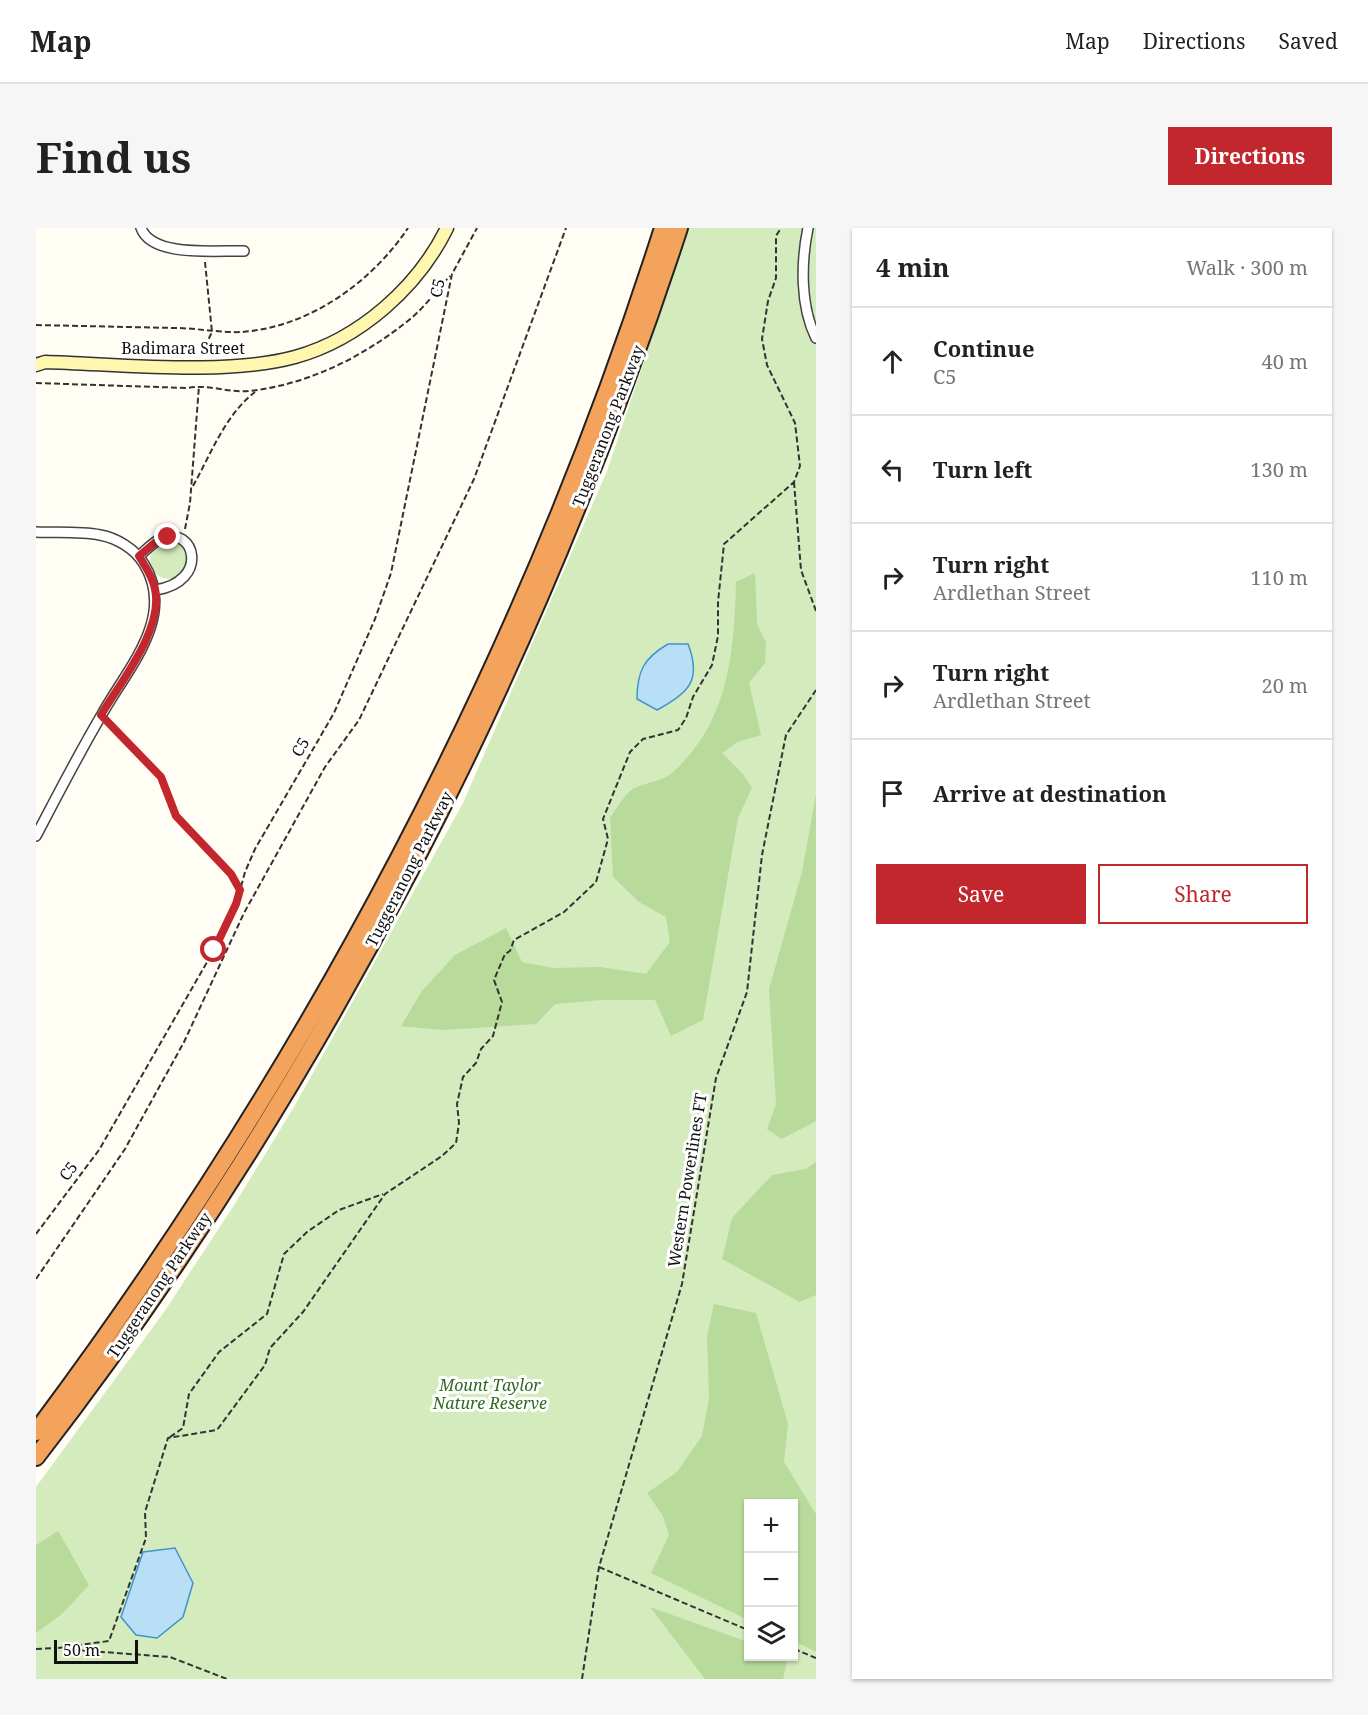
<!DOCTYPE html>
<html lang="en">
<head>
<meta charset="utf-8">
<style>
  :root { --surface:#fff; --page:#f6f6f6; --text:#222; --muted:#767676; --line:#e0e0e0; --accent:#c2272d }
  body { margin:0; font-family:"Noto Serif",serif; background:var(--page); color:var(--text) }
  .controls { position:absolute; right:18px; bottom:18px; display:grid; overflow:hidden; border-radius:0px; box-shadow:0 2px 4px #0004 }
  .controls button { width:54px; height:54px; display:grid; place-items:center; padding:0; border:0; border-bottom:2px solid var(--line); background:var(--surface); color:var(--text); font:30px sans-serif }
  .scale { position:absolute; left:18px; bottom:15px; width:84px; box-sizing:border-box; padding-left:6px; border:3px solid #111; border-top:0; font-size:16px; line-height:21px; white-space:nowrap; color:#111; -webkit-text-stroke:4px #fff; paint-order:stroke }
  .stop { position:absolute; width:18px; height:18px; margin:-14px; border:4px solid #c2272d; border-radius:50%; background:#fff }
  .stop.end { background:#c2272d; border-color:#fff; box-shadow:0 2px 6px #0008 }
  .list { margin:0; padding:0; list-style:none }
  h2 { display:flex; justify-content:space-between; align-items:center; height:78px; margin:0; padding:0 24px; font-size:26px }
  h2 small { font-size:20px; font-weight:400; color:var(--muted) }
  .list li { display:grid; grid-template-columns:39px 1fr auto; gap:18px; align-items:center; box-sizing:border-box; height:108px; padding:0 24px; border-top:2px solid var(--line) }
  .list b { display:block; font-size:22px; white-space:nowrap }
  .list p { margin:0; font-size:20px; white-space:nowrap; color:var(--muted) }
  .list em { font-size:20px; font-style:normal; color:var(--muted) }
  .actions { display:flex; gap:12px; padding:18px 24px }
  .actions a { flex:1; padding:14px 0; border:2px solid var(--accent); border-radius:0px; text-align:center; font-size:21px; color:var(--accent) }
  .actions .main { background:var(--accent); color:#fff }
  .icon { flex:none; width:33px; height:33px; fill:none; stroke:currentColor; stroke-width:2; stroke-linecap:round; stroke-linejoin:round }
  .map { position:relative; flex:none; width:780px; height:1451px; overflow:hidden; border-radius:0px }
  header { display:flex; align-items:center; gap:36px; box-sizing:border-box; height:84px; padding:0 30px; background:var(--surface); border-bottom:2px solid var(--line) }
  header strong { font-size:28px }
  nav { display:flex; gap:33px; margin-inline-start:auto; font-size:21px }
  .intro { display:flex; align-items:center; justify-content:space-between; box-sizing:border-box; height:144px; padding:0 36px }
  h1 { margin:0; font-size:42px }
  .button { padding:15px 27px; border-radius:0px; background:var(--accent); color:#fff; font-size:21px; font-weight:700 }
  main { display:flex; gap:36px; padding:0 36px }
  aside { flex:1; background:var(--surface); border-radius:0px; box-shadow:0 2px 4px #0004 }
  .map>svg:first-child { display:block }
  .green { fill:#d4ebbd; fill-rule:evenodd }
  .forest { fill:#b8db9c }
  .water { fill:#b9dff7; stroke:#3f94ce; stroke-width:1.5 }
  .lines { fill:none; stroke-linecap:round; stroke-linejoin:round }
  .street-casing { stroke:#444; stroke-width:12 }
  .secondary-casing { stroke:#333; stroke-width:15 }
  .highway-casing { stroke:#222; stroke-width:20 }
  .path { stroke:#333; stroke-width:2; stroke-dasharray:6 3; stroke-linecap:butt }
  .street { stroke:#fff; stroke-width:9 }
  .secondary { stroke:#fff7af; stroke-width:12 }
  .highway { stroke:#f4a35d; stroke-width:16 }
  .route { stroke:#c2272d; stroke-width:8 }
  .labels { text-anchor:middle; stroke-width:6; stroke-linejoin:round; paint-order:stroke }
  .street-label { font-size:16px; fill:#111; stroke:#fff }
  .park-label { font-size:16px; font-style:italic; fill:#2e6a1f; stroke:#fff }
</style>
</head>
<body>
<header>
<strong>Map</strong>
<nav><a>Map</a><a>Directions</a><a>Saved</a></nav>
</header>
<div class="intro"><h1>Find us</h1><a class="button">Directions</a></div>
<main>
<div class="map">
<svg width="780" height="1451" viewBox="0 0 780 1451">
  <rect width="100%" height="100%" fill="#fffdf4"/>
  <!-- green -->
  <path class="green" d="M653 0H780V1451H0V1259L128 1084 195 982 258 879 427 575 571 243ZM712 1276H758V1428H712Z
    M114 332a19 19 0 1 1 38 0a19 19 0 1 1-38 0Z"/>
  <!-- forest -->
  <path class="forest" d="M719 345 721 396 730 415 729 435 713 455 725 507 702 514 686 525 707 546 716 560 702 590 667 792 635 808 619 772H566L519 776 500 796 407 802 365 798 386 763 419 727 470 700 486 734 517 740 564 739 610 746 634 714 630 689 603 674 577 649 574 589C581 581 588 566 597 561 609 554 626 554 636 545 693 494 698 425 700 354Z
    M780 566V893L746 911 731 901 740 876 733 761 766 644Z
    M780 934V1067L764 1074 686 1031 696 990 736 947 770 941Z
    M678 1076 720 1085 752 1196 748 1234 780 1286V1424L758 1413V1276H712V1392L615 1345 633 1307 627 1288 611 1265 641 1244 666 1208 673 1170 671 1108Z
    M22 1303 53 1357 26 1386 0 1405V1317Z
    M614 1379 712 1414V1428L752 1429 747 1451H669Z"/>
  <!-- water -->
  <path class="water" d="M632 416H652C666 452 653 465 621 482L601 471C601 443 608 430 632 416Z
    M139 1320 157 1355 147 1389 121 1410 100 1407 85 1389 107 1324Z"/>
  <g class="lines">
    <defs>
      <path id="street" d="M105 0C116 30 181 22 208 23
        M772 0C765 34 764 78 780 110
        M0 304C20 305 44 303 64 307 81 310 99 321 108 336 141 390 90 442 65 488 42 527 21 568 0 608
        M103 328C110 322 117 314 126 310 159 298 174 353 120 362"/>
      <path id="secondary" d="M0 137 9 134C83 136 189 148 259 129 324 111 382 59 411 0"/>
      <path id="highway" d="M0 1204C272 841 489 434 627 0
        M0 1229C284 862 499 440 643 0"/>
    </defs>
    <!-- street casing -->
    <use href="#street" class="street-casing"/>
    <!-- secondary casing -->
    <use href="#secondary" class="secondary-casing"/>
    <!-- highway casing -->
    <use href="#highway" class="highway-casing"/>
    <!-- path -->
    <path class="path" d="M0 97C46 98 92 99 138 100 161 100 183 105 206 104 273 99 335 55 372 0
      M165 127 176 104 169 34
      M0 155 151 160C173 156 192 165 214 163 273 156 327 129 373 92 388 80 400 63 414 48
      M758 254 765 342 780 383
      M157 258C175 226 189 187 219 164
      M149 301 154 275 163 158
      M73 496 125 549 140 588 194 646 203 661
      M0 1006 63 922 178 722 200 677 209 644 219 621 298 485 339 391 355 345 416 46 441 0
      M0 1051 89 921 148 814 208 685 289 539 323 492 438 251 530 0
      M134 1209 147 1200 153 1166 183 1124 231 1086 248 1026 271 1004 303 982 347 966
      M563 1339 712 1402
      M22 1420 73 1413 110 1310 109 1284 132 1210 181 1202 229 1137 234 1120 267 1084 349 966 406 928 420 915 423 895 421 876 427 849 440 835 445 821 457 808 466 774 458 752 469 726 474 723 478 712 528 684 560 654 572 611 567 591 594 524 607 511 642 502 650 490 657 469 676 437 682 408V374L688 316 758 254 764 238 759 195 731 137 726 111 732 73 740 50V8L745 0
      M0 1421 21 1420
      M27 1421 134 1429 191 1451
      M758 1421 780 1430
      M546 1451 563 1339 646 1056 680 850 711 764 726 627 750 507 780 462"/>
    <!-- street -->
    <use href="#street" class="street"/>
    <!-- secondary -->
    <use href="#secondary" class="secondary"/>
    <!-- highway -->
    <use href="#highway" class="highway"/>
  </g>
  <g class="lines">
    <!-- route -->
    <path class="route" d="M132 309 121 313 103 328C109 338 117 349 119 361 128 401 84 455 65 487L125 549 140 588 195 646 204 662 200 676 178 722"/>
  </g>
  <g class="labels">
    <!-- street labels -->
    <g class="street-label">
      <text transform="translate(401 60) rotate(-78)" y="6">C5</text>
      <text x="147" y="126">Badimara Street</text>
      <text transform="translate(572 198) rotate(-69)" y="6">Tuggeranong Parkway</text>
      <text transform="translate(264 519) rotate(-60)" y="6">C5</text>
      <text transform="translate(373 641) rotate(-63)" y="6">Tuggeranong Parkway</text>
      <text transform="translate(32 943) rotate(-53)" y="6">C5</text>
      <text transform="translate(651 952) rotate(-81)" y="6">Western Powerlines FT</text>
      <text transform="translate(123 1057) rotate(-56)" y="6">Tuggeranong Parkway</text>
    </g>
    <!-- park labels -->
    <g class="park-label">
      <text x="454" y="1163">Mount Taylor<tspan x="454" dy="18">Nature Reserve</tspan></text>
    </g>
  </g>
</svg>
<div class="controls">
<button>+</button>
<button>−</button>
<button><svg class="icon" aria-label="layers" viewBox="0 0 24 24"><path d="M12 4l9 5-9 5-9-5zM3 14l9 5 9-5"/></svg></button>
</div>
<div class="scale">50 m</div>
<div class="stop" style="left:178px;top:722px"></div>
<div class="stop end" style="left:132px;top:309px"></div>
</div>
<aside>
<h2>4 min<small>Walk · 300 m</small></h2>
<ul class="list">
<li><svg class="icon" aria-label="ahead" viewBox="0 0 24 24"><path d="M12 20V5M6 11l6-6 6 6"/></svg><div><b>Continue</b><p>C5</p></div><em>40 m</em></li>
<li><svg class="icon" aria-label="left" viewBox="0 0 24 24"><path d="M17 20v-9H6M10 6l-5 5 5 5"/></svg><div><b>Turn left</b></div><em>130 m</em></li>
<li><svg class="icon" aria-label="right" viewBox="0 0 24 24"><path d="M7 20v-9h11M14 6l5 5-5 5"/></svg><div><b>Turn right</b><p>Ardlethan Street</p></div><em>110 m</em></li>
<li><svg class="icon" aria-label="right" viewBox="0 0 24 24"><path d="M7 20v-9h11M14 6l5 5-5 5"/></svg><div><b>Turn right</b><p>Ardlethan Street</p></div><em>20 m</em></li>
<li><svg class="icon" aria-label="arrive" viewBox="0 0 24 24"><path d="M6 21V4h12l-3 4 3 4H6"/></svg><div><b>Arrive at destination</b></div></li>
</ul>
<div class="actions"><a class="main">Save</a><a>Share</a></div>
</aside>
</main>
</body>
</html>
